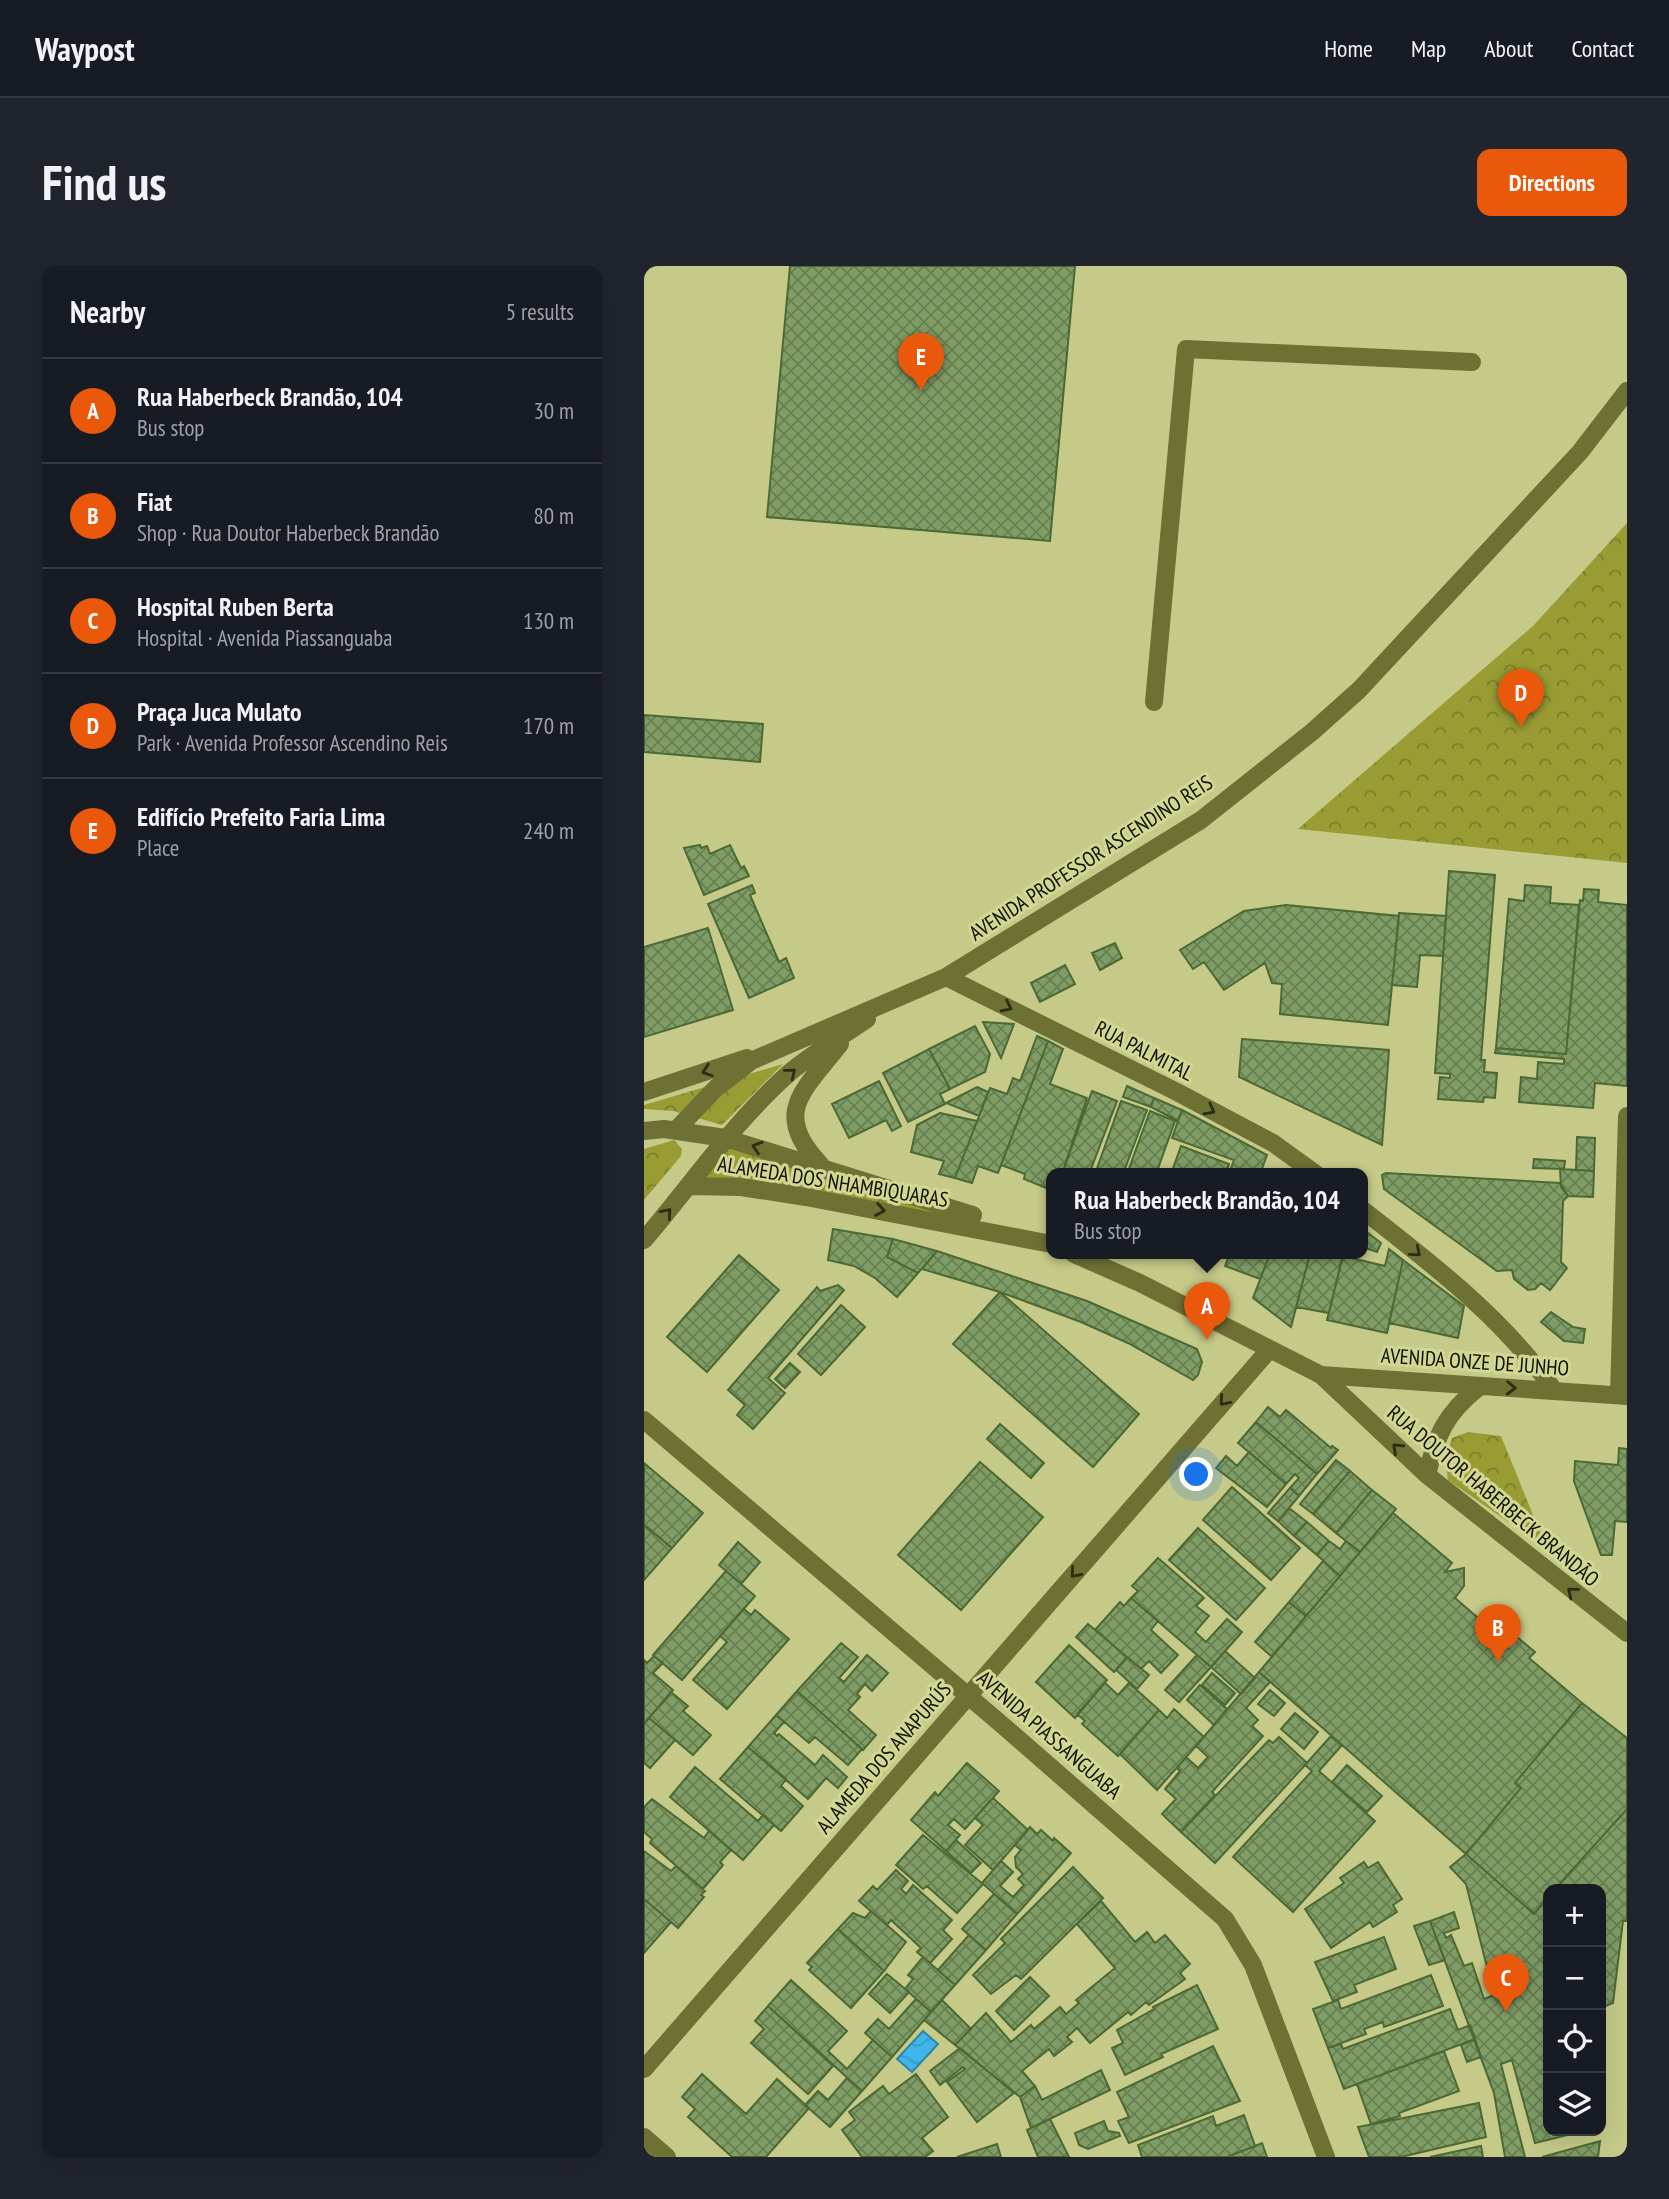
<!DOCTYPE html>
<html lang="en">
<head>
<meta charset="utf-8">
<style>
  :root { --surface:#171b24; --page:#20242c; --text:#f1f3f6; --muted:#9ea1a6; --line:#363941; --accent:#ea580c }
  body { margin:0; font-family:"PT Sans Narrow",sans-serif; background:var(--page); color:var(--text) }
  .controls { position:absolute; right:21px; bottom:21px; display:grid; overflow:hidden; border-radius:14px; box-shadow:0 7px 28px #0002 }
  .controls button { width:63px; height:63px; display:grid; place-items:center; padding:0; border:0; border-bottom:2px solid var(--line); background:var(--surface); color:var(--text); font:35px sans-serif }
  .you { position:absolute; left:553px; top:1209px; width:24px; height:24px; margin:-18px; border:5px solid #fff; border-radius:50%; background:#1a73e8; box-shadow:0 0 0 10px #1a73e833 }
  .badge { display:grid; place-items:center; width:46px; height:46px; border-radius:50%; background:var(--accent); color:#fff; font-size:23px; font-weight:700 }
  .pin { position:absolute; translate:-50% -58px; filter:drop-shadow(0 2px 4px #0008) }
  .pin::after { content:''; position:absolute; top:37px; width:24px; height:21px; background:inherit; clip-path:polygon(0 0,100% 0,50% 100%) }
  .popup { position:absolute; left:402px; top:902px; width:322px; height:91px; box-sizing:border-box; display:grid; place-content:center; border-radius:14px; background:var(--surface); filter:drop-shadow(0 2px 5px #0005); font-size:23px; white-space:nowrap; color:var(--muted) }
  .popup b { font-size:26px; color:var(--text) }
  .popup::after { content:''; position:absolute; left:50%; top:100%; margin-left:-14px; border:14px solid transparent; border-top-color:var(--surface) }
  .list { margin:0; padding:0; list-style:none }
  h2 { display:flex; justify-content:space-between; align-items:center; height:91px; margin:0; padding:0 28px; font-size:30px }
  h2 small { font-size:23px; font-weight:400; color:var(--muted) }
  .list li { display:grid; grid-template-columns:46px 1fr auto; gap:21px; align-items:center; box-sizing:border-box; height:105px; padding:0 28px; border-top:2px solid var(--line) }
  .list b { display:block; font-size:26px; white-space:nowrap }
  .list p { margin:0; font-size:23px; white-space:nowrap; color:var(--muted) }
  .list em { font-size:23px; font-style:normal; color:var(--muted) }
  .icon { flex:none; width:38px; height:38px; fill:none; stroke:currentColor; stroke-width:2; stroke-linecap:round; stroke-linejoin:round }
  .map { position:relative; flex:none; width:983px; height:1891px; overflow:hidden; border-radius:14px }
  header { display:flex; align-items:center; gap:42px; box-sizing:border-box; height:98px; padding:0 35px; background:var(--surface); border-bottom:2px solid var(--line) }
  header strong { font-size:33px }
  nav { display:flex; gap:38px; margin-inline-start:auto; font-size:24px }
  .intro { display:flex; align-items:center; justify-content:space-between; box-sizing:border-box; height:168px; padding:0 42px }
  h1 { margin:0; font-size:49px }
  .button { padding:18px 32px; border-radius:14px; background:var(--accent); color:#fff; font-size:24px; font-weight:700 }
  main { display:flex; gap:42px; padding:0 42px }
  aside { flex:1; background:var(--surface); border-radius:14px; box-shadow:0 7px 28px #0002 }
  .map>svg:first-child { display:block }
  .park { fill:url(#park-crowns) }
  .water { fill:url(#water-waves); stroke:#3184a3; stroke-width:2 }
  .building { fill:url(#building-cross-hatch); stroke:#4d6933; stroke-width:2 }
  .lines { fill:none; stroke-linecap:round; stroke-linejoin:round }
  .minor { stroke:#6e7134; stroke-width:18 }
  .oneway { stroke:#2c2d10 }
  .labels { text-anchor:middle; stroke-width:6; stroke-linejoin:round; paint-order:stroke }
  .street-label { font-size:21px; fill:#101000; stroke:#d3d794 }
</style>
</head>
<body>
<header>
<strong>Waypost</strong>
<nav><a>Home</a><a>Map</a><a>About</a><a>Contact</a></nav>
</header>
<div class="intro"><h1>Find us</h1><a class="button">Directions</a></div>
<main>
<aside>
<h2>Nearby<small>5 results</small></h2>
<ul class="list">
<li><span class="badge">A</span><div><b>Rua Haberbeck Brandão, 104</b><p>Bus stop</p></div><em>30 m</em></li>
<li><span class="badge">B</span><div><b>Fiat</b><p>Shop · Rua Doutor Haberbeck Brandão</p></div><em>80 m</em></li>
<li><span class="badge">C</span><div><b>Hospital Ruben Berta</b><p>Hospital · Avenida Piassanguaba</p></div><em>130 m</em></li>
<li><span class="badge">D</span><div><b>Praça Juca Mulato</b><p>Park · Avenida Professor Ascendino Reis</p></div><em>170 m</em></li>
<li><span class="badge">E</span><div><b>Edifício Prefeito Faria Lima</b><p>Place</p></div><em>240 m</em></li>
</ul>
</aside>
<div class="map">
<svg width="983" height="1891" viewBox="0 0 983 1891">
  <defs>
    <pattern id="park-crowns" width="20" height="18" patternUnits="userSpaceOnUse" patternTransform="scale(1.75)"><rect width="20" height="18" fill="#999c33"/><path d="M2 6a3 3 0 1 1 6 0M12 15a3 3 0 1 1 6 0" fill="none" stroke="#7b7e29"/></pattern>
    <pattern id="water-waves" width="16" height="10" patternUnits="userSpaceOnUse" patternTransform="scale(1.75)"><rect width="16" height="10" fill="#3fb5e9"/><path d="M0 5q4-4 8 0t8 0" fill="none" stroke="#369bc6"/></pattern>
    <pattern id="building-cross-hatch" width="8" height="8" patternUnits="userSpaceOnUse" patternTransform="scale(1.75)"><rect width="8" height="8" fill="#7f9d65"/><path d="M0 0l8 8M0 8l8-8" fill="none" stroke="#677f51"/></pattern>
  </defs>
  <rect width="100%" height="100%" fill="#c6ca88"/>
  <!-- park -->
  <path class="park" d="M983 257V597L654 563 889 360Z
    M139 798 78 859 29 845 0 843V839Z
    M30 874 38 883 37 890 0 934V883Z
    M83 877 309 945 305 954 56 915Z
    M824 1166 857 1170 903 1283 804 1214 801 1193 808 1172Z"/>
  <!-- water -->
  <path class="water" d="M279 1765 294 1778 268 1806 253 1793Z"/>
  <!-- building -->
  <path class="building" d="M146 0H431L406 275 123 251Z
    M0 449 119 458 116 496 0 486Z
    M56 579 57 582 63 580 66 588 86 579 97 602 100 600 105 610 60 629 40 582Z
    M805 605 851 609 837 794H841L840 806 853 807 851 832 840 831 839 836 794 833 796 811 806 812V808L791 807Z
    M108 619 111 627 106 629 135 696 142 692 150 712 105 732 64 638Z
    M881 619 907 621 906 637 935 639 922 788 852 782 865 633 880 635Z
    M940 623 955 624 954 636 983 639V820L951 817 949 842 875 836 877 811 893 813 894 796 920 798V793L851 787 852 782 922 788 936 634 939 635Z
    M642 639 755 650 744 759 636 748 638 718 628 717 621 697 580 724 560 696 549 703 536 684 600 645Z
    M755 647 802 650 799 690 776 689 773 721 748 719Z
    M64 662 89 744 0 771V681Z
    M471 677 478 692 456 704 448 687Z
    M421 699 431 718 396 736 387 717Z
    M339 756 370 758 357 792Z
    M331 760 346 788 341 806 306 823 285 783Z
    M393 770 404 775 354 907 334 900 328 917 311 912 346 822 363 828 369 812 376 815Z
    M598 773 745 784 738 879 595 811Z
    M404 775 419 783 406 818 443 832 418 908H407V924L380 913 381 908 357 899Z
    M285 783 306 823 296 828 301 838 264 856 239 807Z
    M235 815 257 860 248 865 242 854 205 872 188 838Z
    M483 820 510 832 507 841 479 831Z
    M333 821 344 826 335 850 302 837Z
    M448 825 473 835 447 903 452 905 451 908H418Z
    M510 832 538 844 534 855 507 841Z
    M477 835 503 844 479 908H451Z
    M538 844 623 889 616 908H585L590 894 528 872Z
    M506 845 531 855 512 908H483Z
    M296 847 333 855 311 912 295 908 300 895 267 886 273 859Z
    M933 871 951 872 950 905 932 904Z
    M537 880 585 898 582 908H527Z
    M890 893 921 895 920 903 889 902Z
    M916 903 950 905 949 931 924 930 917 921Z
    M742 907 916 917 924 930 919 935 917 996 923 1002 906 1024 897 1017 891 1023 884 1024 870 1013 868 1004 853 1005 740 923 738 909Z
    M189 963 249 973 243 991 274 1007 253 1031 231 1012 210 1000 184 994Z
    M719 963 737 977 733 986 719 981Z
    M249 973 293 985 274 1007 243 991Z
    M745 983 759 994 743 1067 683 1054 699 990 741 1000Z
    M293 985 443 1035 553 1083 558 1096 554 1109 549 1114 484 1077 437 1056 356 1026 278 1003Z
    M586 988H626L616 1013 581 1000Z
    M626 988H666L647 1061 609 1032Z
    M666 988H699L685 1047 652 1041Z
    M95 989 135 1024 63 1106 23 1071Z
    M759 994 820 1040 814 1072 745 1057Z
    M194 1019 200 1024 124 1112 141 1127 109 1163 93 1149 101 1139 84 1124 173 1021 176 1025Z
    M356 1026 495 1148 449 1201 309 1078Z
    M197 1039 221 1061 177 1109 154 1088Z
    M907 1046 929 1061 941 1063 939 1077 920 1075 897 1056Z
    M146 1097 156 1106 141 1122 131 1113Z
    M624 1141 636 1151 642 1144 687 1182 688 1180 694 1184 673 1208 612 1156Z
    M612 1156 673 1208 655 1230 646 1222 655 1212 651 1208 642 1218 594 1177Z
    M356 1158 400 1197 387 1212 343 1173Z
    M975 1182 983 1183V1256L971 1255 968 1289H957L930 1215 931 1195 974 1199Z
    M605 1186 642 1218 623 1241 572 1202 582 1190 593 1200Z
    M692 1194 706 1205 669 1248 656 1238Z
    M336 1196 399 1251 317 1344 254 1289Z
    M0 1197 59 1247 28 1282 0 1259Z
    M706 1205 728 1224 692 1267 669 1248Z
    M588 1221 656 1282 627 1314 559 1254Z
    M646 1222 655 1230 634 1255 624 1247Z
    M728 1224 752 1243 716 1286 692 1267Z
    M645 1242 663 1256 650 1270 634 1255Z
    M749 1247 808 1297 801 1306 820 1302V1320L811 1332 861 1375 868 1367 891 1386 885 1392 938 1437 871 1517 877 1522 822 1588 615 1406Z
    M663 1256 685 1275 673 1289 650 1270Z
    M2 1260 28 1282 0 1314V1262Z
    M554 1262 621 1322 592 1354 525 1294Z
    M685 1275 696 1283 702 1275 716 1286 696 1310 673 1289Z
    M94 1276 116 1296 97 1318 75 1299Z
    M514 1292 560 1332 552 1340 565 1350 551 1366 562 1376 583 1353 598 1366 567 1401 487 1332 494 1325 488 1320Z
    M679 1295 696 1310 662 1350 645 1336Z
    M82 1305 111 1330 38 1414 9 1389Z
    M487 1332 514 1355 507 1364 534 1389 517 1407 505 1395 497 1403 451 1364 476 1336 480 1340Z
    M645 1336 662 1350 628 1391 611 1376Z
    M100 1343 107 1349 111 1344 145 1373 83 1443 49 1414 83 1376 76 1370Z
    M444 1358 483 1391 470 1406 432 1371Z
    M197 1377 214 1391 195 1412 200 1416 223 1389 244 1407 228 1425 221 1418 213 1428 216 1431 204 1444 232 1469 219 1484 153 1425Z
    M425 1379 463 1414 431 1452 392 1416Z
    M581 1385 611 1412 597 1428 567 1401Z
    M553 1389 567 1401 535 1436 521 1424Z
    M10 1390 19 1397 9 1407 29 1424 0 1458V1394L3 1397Z
    M483 1391 505 1409 493 1423 472 1404Z
    M615 1406 626 1416 602 1442 614 1454 608 1460 619 1470 568 1526 571 1529 537 1566 518 1548 532 1533 521 1523 536 1505 533 1502 542 1491 554 1502 564 1491 552 1480Z
    M568 1407 591 1427 581 1439 558 1419Z
    M461 1417 474 1429 485 1417 515 1444 474 1490 438 1458 441 1455 433 1448Z
    M556 1419 583 1443 570 1459 543 1434Z
    M626 1424 641 1437 630 1450 614 1438Z
    M153 1425 218 1483 204 1499 171 1471 165 1477 132 1449Z
    M27 1426 44 1440 39 1445 67 1469 49 1489 5 1452Z
    M938 1437 983 1472V1543L911 1623H904V1631L890 1648 822 1588 877 1522 871 1517Z
    M530 1443 560 1471 513 1524 476 1488 515 1444 523 1452Z
    M651 1447 674 1466 660 1483 637 1463Z
    M132 1449 140 1456 130 1467 133 1470 135 1468 171 1499 179 1489 203 1511 194 1522 182 1512 164 1533 104 1481Z
    M5 1452 31 1474 6 1502 0 1497V1458Z
    M687 1470 698 1479 675 1505 731 1555 649 1646 589 1591 668 1505 661 1499Z
    M635 1471 663 1497 571 1597 537 1566 625 1474 629 1477Z
    M104 1481 142 1513 137 1520 159 1540 137 1565 76 1513Z
    M323 1497 355 1525 321 1563 310 1553 304 1559 316 1569 302 1585 267 1554 291 1526 294 1530Z
    M703 1499 738 1530 723 1546 688 1516Z
    M51 1501 114 1555 119 1549 130 1559 99 1594 26 1531Z
    M349 1532 384 1564 349 1604 321 1579 339 1559 331 1552Z
    M8 1533 60 1572 65 1565 87 1584 76 1596 79 1599 59 1623 6 1577 8 1573 0 1566V1541Z
    M983 1543V1655H979L969 1737 959 1741 957 1748V1623H911Z
    M386 1561 393 1568 397 1564 409 1575 410 1572 427 1587 373 1648 338 1617 357 1595 369 1606 356 1620 369 1631 380 1619 374 1613 379 1608 372 1601 371 1591 377 1584 371 1579Z
    M279 1569 339 1618 313 1647 283 1620 279 1623 252 1599Z
    M312 1574 337 1597 327 1607 302 1585Z
    M0 1585 27 1605 32 1600 61 1625 57 1629 60 1631 34 1662 0 1633Z
    M822 1588 890 1648 904 1631V1865H940L891 1877 868 1794 857 1798 881 1891H861L850 1827 786 1655 810 1646 815 1662 800 1667 802 1672 807 1669 820 1700 828 1697 840 1733 850 1729 822 1618 806 1601Z
    M720 1596 724 1602 734 1596 758 1633 749 1639 753 1646 729 1661 726 1656 687 1682 661 1643 700 1617 696 1612Z
    M429 1601 459 1632 377 1713 372 1709 347 1728 329 1709 361 1677 357 1673Z
    M252 1604 264 1615 257 1623 262 1628 269 1619 308 1654 299 1664 308 1673 286 1697 273 1686 277 1682 247 1654 243 1659 215 1635 229 1620 233 1624Z
    M350 1628 373 1648 342 1684 318 1663Z
    M0 1633 27 1656 0 1687Z
    M457 1635 491 1676 503 1666 511 1677 521 1669 546 1698 536 1707 541 1713 505 1739 502 1736 487 1749 484 1746 446 1777 433 1762 423 1771 428 1776 410 1790 405 1783 378 1805 391 1820 376 1831 311 1779 342 1747 367 1776 387 1759 390 1763 416 1741 422 1748 435 1737 432 1734 471 1702 433 1658Z
    M227 1645 262 1676 240 1705 194 1663 209 1647 221 1652Z
    M786 1655 801 1694 785 1699 770 1660Z
    M194 1663 240 1705 207 1742 165 1704 168 1701 163 1697Z
    M325 1669 342 1684 311 1719 294 1704Z
    M740 1671 752 1703 710 1719 713 1726 689 1735 671 1696Z
    M279 1691 311 1719 287 1746 261 1723 269 1713 264 1709Z
    M243 1708 265 1726 246 1747 225 1728Z
    M787 1709 799 1740 740 1761 739 1756 720 1763 722 1768 684 1782 669 1743 694 1734 697 1743Z
    M386 1711 405 1730 370 1764 352 1745Z
    M147 1714 203 1765 184 1785 203 1803 229 1774 248 1791 218 1825 124 1740Z
    M553 1719 574 1763 517 1788 519 1791 481 1809 468 1782 479 1777 473 1764 510 1743 509 1741Z
    M272 1733 287 1746 248 1791 221 1767 234 1753 245 1763Z
    M298 1734 327 1763 311 1779 280 1754Z
    M124 1740 189 1800 164 1828 107 1777 120 1763 111 1755Z
    M806 1743 814 1764 826 1759 831 1773 700 1823 684 1782 697 1778 699 1783Z
    M831 1773 837 1791 823 1796 817 1779Z
    M569 1780 596 1835 485 1877 474 1855 485 1851 473 1826Z
    M316 1782 370 1827 333 1856 303 1816 321 1803 319 1801 296 1819 286 1805Z
    M800 1785 815 1825 755 1847 756 1850 727 1858 713 1818Z
    M457 1804 466 1824 387 1862 376 1831 391 1820 398 1834Z
    M58 1808 102 1848 133 1813 165 1842 122 1891H88L44 1851 51 1843 38 1831Z
    M272 1808 304 1851 278 1872 289 1885 281 1891H218L198 1864 211 1854 205 1846 239 1820 245 1828Z
    M203 1812 218 1825 186 1861 161 1839 174 1825 184 1834Z
    M835 1837 842 1871 757 1891H725L714 1861Z
    M600 1849 611 1880 583 1891H498L494 1879 569 1850 572 1860Z
    M406 1853 425 1891H394L383 1864Z
    M460 1855 464 1865 475 1867 476 1870 444 1883 435 1879 431 1867Z
    M956 1875 954 1891H898Z
    M618 1877 623 1891H583L611 1880Z
    M353 1878 357 1891H313Z
    M837 1880 839 1891H786Z"/>
  <g class="lines">
    <!-- minor -->
    <path class="minor" d="M510 436 542 83 828 96
      M302 711 531 825 629 877 672 908
      M0 826 103 792
      M32 864 72 822 107 795 302 711 557 554 668 466 715 424 936 186 983 125
      M0 865 20 863 81 872 329 949 324 960
      M176 898C127 847 160 824 196 778
      M47 920 97 921 162 931 407 978
      M719 944C788 998 858 1051 909 1123
      M0 974C48 918 89 857 144 808 167 788 197 771 223 753
      M430 988 496 1017 677 1109 783 1209 983 1367
      M677 1109 983 1130
      M975 1129 983 850
      M0 1154 356 1457 581 1653 609 1699 682 1891
      M783 1209C792 1169 802 1147 835 1121
      M0 1803 625 1084
      M0 1871 23 1891"/>
  </g>
  <!-- one-way arrows -->
  <defs><path id="oneway-chevron" d="M-2-3.5L2.5 0L-2 3.5" fill="none" stroke-width="1.6" stroke-linecap="round" stroke-linejoin="round" transform="scale(1.75)"/></defs>
  <g class="oneway">
    <use href="#oneway-chevron" transform="translate(363 741) rotate(26)"/>
    <use href="#oneway-chevron" transform="translate(63 805) rotate(162)"/>
    <use href="#oneway-chevron" transform="translate(147 807) rotate(-39)"/>
    <use href="#oneway-chevron" transform="translate(566 844) rotate(28)"/>
    <use href="#oneway-chevron" transform="translate(113 881) rotate(-163)"/>
    <use href="#oneway-chevron" transform="translate(236 944) rotate(10)"/>
    <use href="#oneway-chevron" transform="translate(23 947) rotate(-49)"/>
    <use href="#oneway-chevron" transform="translate(772 986) rotate(40)"/>
    <use href="#oneway-chevron" transform="translate(867 1122) rotate(2)"/>
    <use href="#oneway-chevron" transform="translate(580 1135) rotate(131)"/>
    <use href="#oneway-chevron" transform="translate(753 1182) rotate(-137)"/>
    <use href="#oneway-chevron" transform="translate(431 1307) rotate(131)"/>
    <use href="#oneway-chevron" transform="translate(928 1326) rotate(-141)"/>
  </g>
  <g class="labels">
    <!-- street labels -->
    <g class="street-label">
      <text transform="translate(447 592) rotate(-33)" y="7">AVENIDA PROFESSOR ASCENDINO REIS</text>
      <text transform="translate(500 785) rotate(27)" y="7">RUA PALMITAL</text>
      <text transform="translate(189 916) rotate(9)" y="7">ALAMEDA DOS NHAMBIQUARAS</text>
      <text transform="translate(831 1096) rotate(4)" y="7">AVENIDA ONZE DE JUNHO</text>
      <text transform="translate(849 1230) rotate(40)" y="7">RUA DOUTOR HABERBECK BRANDÃO</text>
      <text transform="translate(405 1469) rotate(41)" y="7">AVENIDA PIASSANGUABA</text>
      <text transform="translate(240 1492) rotate(-49)" y="7">ALAMEDA DOS ANAPURÚS</text>
    </g>
  </g>
</svg>
<div class="controls">
<button>+</button>
<button>−</button>
<button><svg class="icon" aria-label="locate" viewBox="0 0 24 24"><circle cx="12" cy="12" r="6"/><path d="M12 2v4M12 18v4M2 12h4M18 12h4"/></svg></button>
<button><svg class="icon" aria-label="layers" viewBox="0 0 24 24"><path d="M12 4l9 5-9 5-9-5zM3 14l9 5 9-5"/></svg></button>
</div>
<div class="you"></div>
<div class="pin badge" style="left:563px;top:1074px">A</div>
<div class="popup"><b>Rua Haberbeck Brandão, 104</b>Bus stop</div>
<div class="pin badge" style="left:854px;top:1396px">B</div>
<div class="pin badge" style="left:862px;top:1746px">C</div>
<div class="pin badge" style="left:877px;top:461px">D</div>
<div class="pin badge" style="left:277px;top:125px">E</div>
</div>
</main>
</body>
</html>
